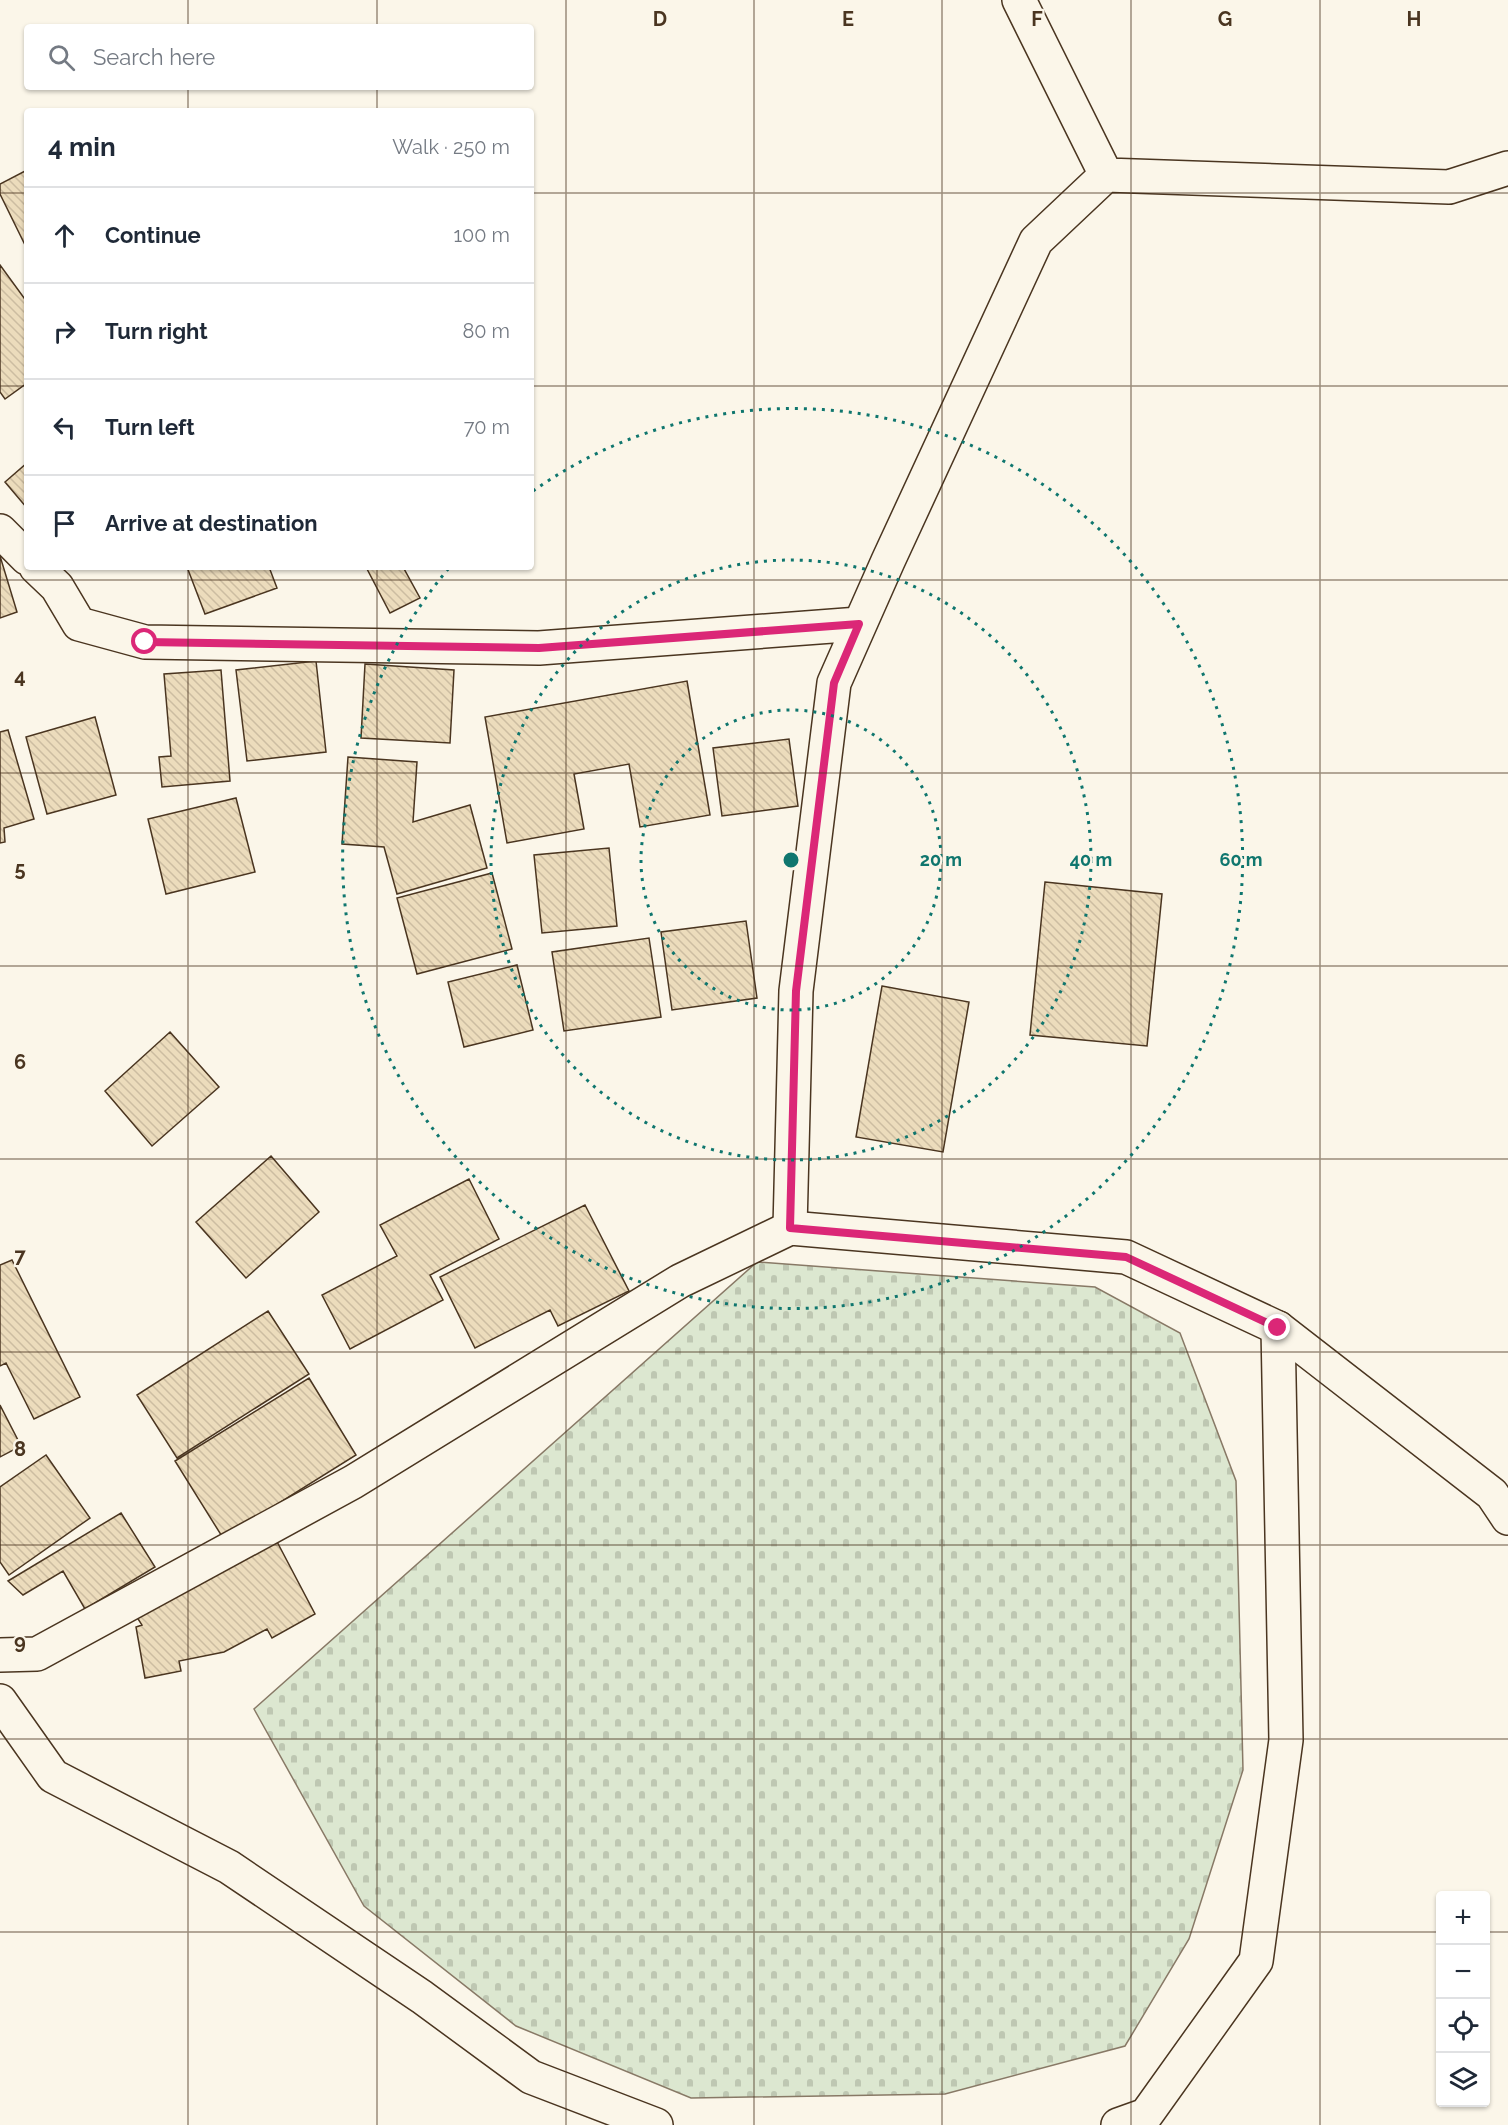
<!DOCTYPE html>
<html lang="en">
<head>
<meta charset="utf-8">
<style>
  :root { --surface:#fff; --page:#f2f2f3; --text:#1f2937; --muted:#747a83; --line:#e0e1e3 }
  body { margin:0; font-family:Raleway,sans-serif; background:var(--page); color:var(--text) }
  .controls { position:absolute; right:18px; bottom:18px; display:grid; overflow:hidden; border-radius:6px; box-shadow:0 2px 4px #0004 }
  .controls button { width:54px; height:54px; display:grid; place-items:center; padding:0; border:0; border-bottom:2px solid var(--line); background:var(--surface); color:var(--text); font:30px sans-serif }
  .stop { position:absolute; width:18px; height:18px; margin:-14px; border:4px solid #db2777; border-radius:50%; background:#fff }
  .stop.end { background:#db2777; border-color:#fff; box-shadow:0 2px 6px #0008 }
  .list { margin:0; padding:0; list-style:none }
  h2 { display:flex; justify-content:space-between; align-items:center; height:78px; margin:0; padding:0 24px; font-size:26px }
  h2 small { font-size:20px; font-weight:400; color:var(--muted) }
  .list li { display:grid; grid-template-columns:39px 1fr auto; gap:18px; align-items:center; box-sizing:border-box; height:96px; padding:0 24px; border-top:2px solid var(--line) }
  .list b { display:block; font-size:22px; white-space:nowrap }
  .list em { font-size:20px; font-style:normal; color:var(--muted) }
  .icon { flex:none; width:33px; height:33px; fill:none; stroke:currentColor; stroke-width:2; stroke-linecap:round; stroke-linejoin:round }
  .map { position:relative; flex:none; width:1508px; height:2125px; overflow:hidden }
  .search { position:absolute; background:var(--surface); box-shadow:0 2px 4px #0004; left:24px; top:24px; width:510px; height:66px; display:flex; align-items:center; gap:15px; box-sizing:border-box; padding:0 21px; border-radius:6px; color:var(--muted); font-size:22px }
  .panel { position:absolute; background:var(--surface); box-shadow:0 2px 4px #0004; left:24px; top:108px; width:510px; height:462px; border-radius:6px }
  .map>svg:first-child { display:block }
  .cemetery { fill:url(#cemetery-stones); stroke:#887966; stroke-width:1.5 }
  .building { fill:url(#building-back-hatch); stroke:#4a3520; stroke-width:1.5 }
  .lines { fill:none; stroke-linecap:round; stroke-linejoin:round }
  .minor-casing { stroke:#4a3520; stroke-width:36 }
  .secondary-casing { stroke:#4a3520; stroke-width:36 }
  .minor { stroke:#fbf6e9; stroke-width:33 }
  .secondary { stroke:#fbf6e9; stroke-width:33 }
  .route { stroke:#db2777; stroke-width:8 }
  .grid { fill:none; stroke:#4a3520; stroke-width:1.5; stroke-opacity:0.55 }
  .ring { fill:none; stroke:#0f766e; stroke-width:3; stroke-dasharray:3 6 }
  .grid-label { font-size:20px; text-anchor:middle; font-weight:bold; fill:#4a3520; stroke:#fbf6e9; stroke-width:4.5; stroke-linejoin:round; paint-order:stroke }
  .centre { fill:#0f766e; stroke:#fbf6e9; stroke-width:3 }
  .ring-label { font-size:18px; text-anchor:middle; font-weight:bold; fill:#0f766e; stroke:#fbf6e9; stroke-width:4.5; stroke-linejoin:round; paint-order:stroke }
</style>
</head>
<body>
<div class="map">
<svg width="1508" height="2125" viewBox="0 0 1508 2125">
  <defs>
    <pattern id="cemetery-stones" width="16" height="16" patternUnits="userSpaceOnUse" patternTransform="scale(1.5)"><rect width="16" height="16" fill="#dce7d0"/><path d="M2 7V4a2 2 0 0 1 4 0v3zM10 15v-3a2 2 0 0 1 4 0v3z" fill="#bec7b2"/></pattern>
    <pattern id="building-back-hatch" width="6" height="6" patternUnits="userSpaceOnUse" patternTransform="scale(1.5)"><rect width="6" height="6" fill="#ecdcbc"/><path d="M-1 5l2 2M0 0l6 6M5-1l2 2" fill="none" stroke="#ccbda1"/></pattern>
  </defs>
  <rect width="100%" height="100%" fill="#fbf6e9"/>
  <!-- cemetery -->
  <path class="cemetery" d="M757 1262 1095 1287 1180 1333 1236 1481 1243 1770 1189 1939 1125 2046 945 2094 691 2098 516 2026 364 1906 254 1709Z"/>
  <!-- building -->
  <path class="building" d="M27 170V249L0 194V184Z
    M0 265 27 302V383L5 399 0 392Z
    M27 463V508L5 482Z
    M0 556 17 612 0 618Z
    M187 567H269L277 588 205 614Z
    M366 567H403L420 598 390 613Z
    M316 661 326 752 247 761 236 670Z
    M365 664 454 670 450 743 361 738Z
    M221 670 230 781 162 787 159 757 171 756 164 674Z
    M687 681 710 815 640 827 629 764 574 774 584 829 507 843 485 717Z
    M95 717 116 795 47 814 26 737Z
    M8 730 34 819 4 828 5 842 0 843V732Z
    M789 739 798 806 722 816 713 748Z
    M348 757 417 762 413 822 470 805 487 868 397 894 384 847 342 844Z
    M236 798 255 872 166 894 148 819Z
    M609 848 617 926 542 933 534 855Z
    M492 873 512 949 417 974 397 898Z
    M1045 882 1162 894 1147 1046 1030 1035Z
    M746 921 757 998 672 1010 661 932Z
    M649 938 661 1017 564 1031 552 952Z
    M517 965 533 1030 464 1047 448 982Z
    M882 986 969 1002 943 1152 856 1137Z
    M170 1032 219 1087 152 1146 105 1091Z
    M271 1156 319 1212 246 1278 196 1222Z
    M469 1179 499 1239 430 1275 443 1300 350 1349 322 1295 397 1256 380 1225Z
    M585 1205 629 1291 558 1326 550 1310 475 1348 440 1277Z
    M12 1260 80 1397 34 1419 6 1363 0 1366V1265Z
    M268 1311 309 1374 177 1458 137 1395Z
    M309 1378 356 1455 223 1538 175 1461Z
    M0 1405 21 1446 0 1457Z
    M46 1455 90 1518 9 1575 0 1562V1487Z
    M121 1513 155 1567 85 1609 63 1571 23 1595 8 1581Z
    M274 1536 315 1614 272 1638 267 1629 224 1652 179 1661 181 1671 145 1678 136 1627 142 1625 133 1611Z"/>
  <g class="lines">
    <defs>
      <path id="minor" d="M1019 0 1106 175
        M0 531 27 558
        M36 567 57 587 79 624 145 642 539 648 859 624
        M790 1228 796 991 834 683 888 561 1036 241 1106 175 1449 187 1508 168
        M0 1701 53 1776 229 1867 422 1997 531 2077 656 2125
        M1118 2125 1146 2115 1256 1961 1286 1740 1278 1328"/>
      <path id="secondary" d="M0 1655 37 1654 353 1482 680 1281 790 1228 1126 1257 1278 1328 1492 1494 1508 1518"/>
    </defs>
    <!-- minor casing -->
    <use href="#minor" class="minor-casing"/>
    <!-- secondary casing -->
    <use href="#secondary" class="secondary-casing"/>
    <!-- minor -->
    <use href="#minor" class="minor"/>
    <!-- secondary -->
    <use href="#secondary" class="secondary"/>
  </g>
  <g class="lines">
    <!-- route -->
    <path class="route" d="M145 642 539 648 859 624 834 683 796 991 790 1228 1126 1257 1278 1328"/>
  </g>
  <!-- grid -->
  <path class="grid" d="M188 0V27M377 0V27M566 0V2125M754 0V2125M942 0V2125M1131 0V2125M1320 0V2125M188 87V111M377 87V111M0 193H27M531 193H1508M0 386H27M531 386H1508M188 567V2125M377 567V2125M0 580H1508M0 773H1508M0 966H1508M0 1159H1508M0 1352H1508M0 1545H1508M0 1739H1508M0 1932H1440M1486 1932H1508"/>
  <!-- distance rings -->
  <g class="ring">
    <circle cx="791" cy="860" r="150"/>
    <circle cx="791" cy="860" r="300"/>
    <path d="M533 491A450 450 0 1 1 449 568"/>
  </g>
  <g class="grid-label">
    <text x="660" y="26">D</text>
    <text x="848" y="26">E</text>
    <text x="1037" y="26">F</text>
    <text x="1225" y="26">G</text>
    <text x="1414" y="26">H</text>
    <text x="20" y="683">4</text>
    <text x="20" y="876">5</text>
    <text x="20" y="1069">6</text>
    <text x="20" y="1263">7</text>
    <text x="20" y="1456">8</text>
    <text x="20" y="1649">9</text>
  </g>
  <circle cx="791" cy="860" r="9" class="centre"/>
  <g class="ring-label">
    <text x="941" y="866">20 m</text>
    <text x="1091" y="866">40 m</text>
    <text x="1241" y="866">60 m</text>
  </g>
</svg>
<div class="controls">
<button>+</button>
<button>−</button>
<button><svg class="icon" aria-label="locate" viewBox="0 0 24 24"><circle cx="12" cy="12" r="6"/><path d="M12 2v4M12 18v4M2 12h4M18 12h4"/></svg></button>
<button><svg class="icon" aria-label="layers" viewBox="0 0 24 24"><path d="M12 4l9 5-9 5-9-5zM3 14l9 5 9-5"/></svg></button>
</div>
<div class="stop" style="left:145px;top:642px"></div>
<div class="stop end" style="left:1278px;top:1328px"></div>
<div class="search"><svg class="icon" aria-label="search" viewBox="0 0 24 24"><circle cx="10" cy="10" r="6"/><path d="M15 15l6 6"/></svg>Search here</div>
<section class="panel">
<h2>4 min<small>Walk · 250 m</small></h2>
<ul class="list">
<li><svg class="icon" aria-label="ahead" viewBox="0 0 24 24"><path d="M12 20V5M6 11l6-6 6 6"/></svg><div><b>Continue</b></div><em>100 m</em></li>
<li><svg class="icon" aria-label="right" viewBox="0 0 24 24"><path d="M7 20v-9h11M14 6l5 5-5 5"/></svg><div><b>Turn right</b></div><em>80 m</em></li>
<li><svg class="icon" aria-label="left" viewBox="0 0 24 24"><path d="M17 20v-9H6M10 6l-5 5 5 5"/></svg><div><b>Turn left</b></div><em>70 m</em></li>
<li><svg class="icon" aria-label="arrive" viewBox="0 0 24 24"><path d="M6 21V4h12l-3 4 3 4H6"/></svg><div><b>Arrive at destination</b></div></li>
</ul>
</section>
</div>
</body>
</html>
